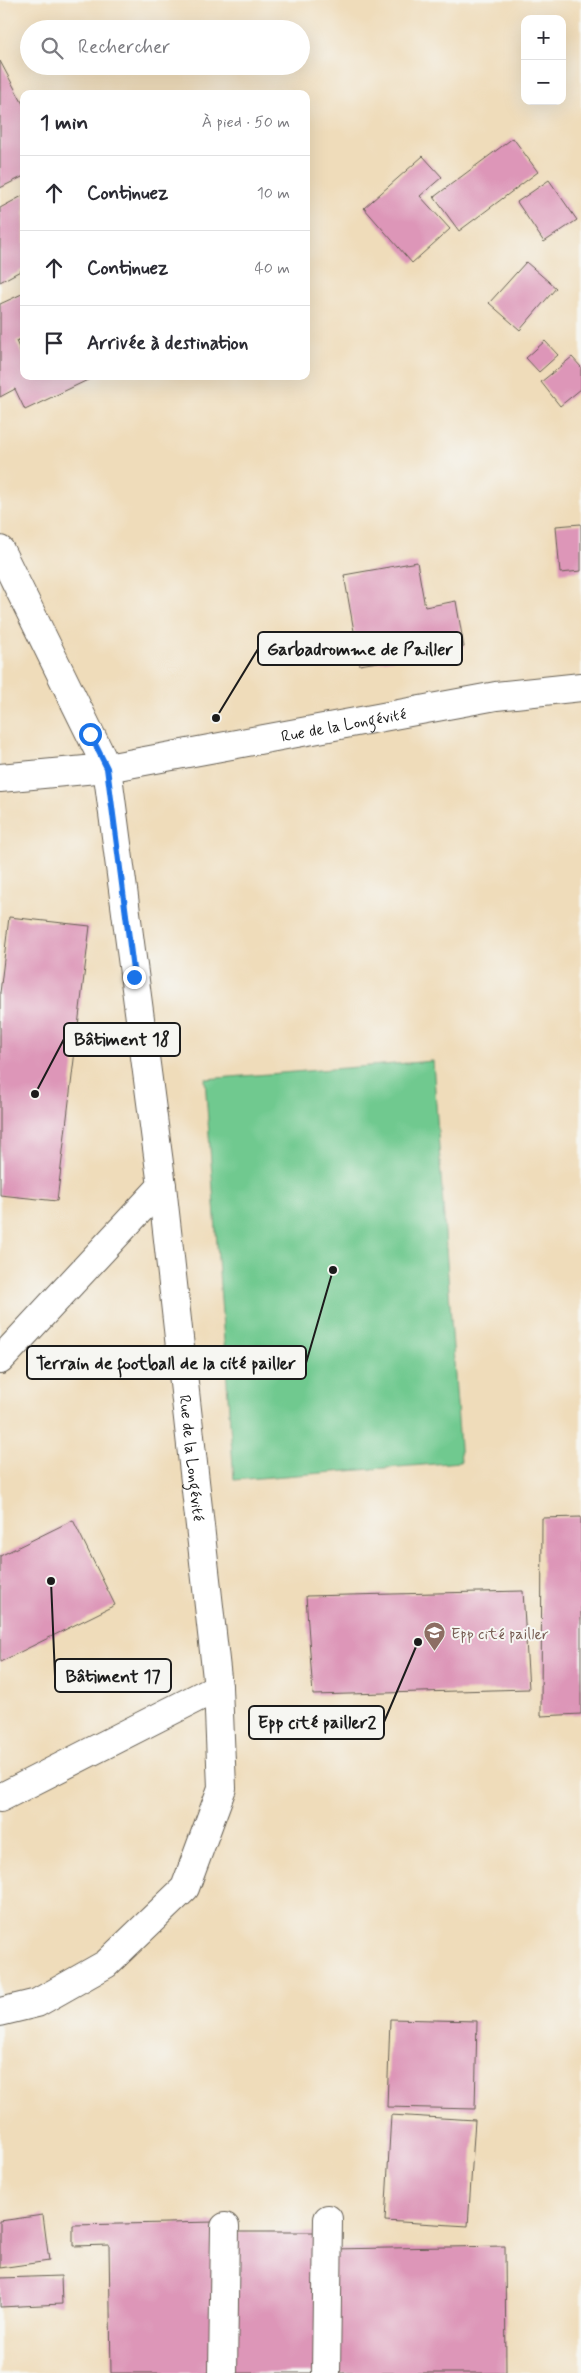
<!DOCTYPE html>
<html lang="fr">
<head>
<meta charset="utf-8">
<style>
  :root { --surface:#fff; --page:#f2f2f3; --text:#2b2b33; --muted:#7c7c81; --line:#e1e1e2 }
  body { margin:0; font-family:Mynerve,sans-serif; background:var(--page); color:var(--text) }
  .controls { position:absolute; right:15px; top:15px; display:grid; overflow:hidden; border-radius:10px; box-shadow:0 5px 20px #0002 }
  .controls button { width:45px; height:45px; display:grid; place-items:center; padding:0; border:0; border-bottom:1px solid var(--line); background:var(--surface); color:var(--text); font:25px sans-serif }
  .stop { position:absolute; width:15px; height:15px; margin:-11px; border:4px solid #1a73e8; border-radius:50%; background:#fff }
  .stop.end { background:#1a73e8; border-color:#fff; box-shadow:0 1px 5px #0008 }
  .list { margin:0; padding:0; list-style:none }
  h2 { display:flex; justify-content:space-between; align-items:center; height:65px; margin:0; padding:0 20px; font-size:21px }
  h2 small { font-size:16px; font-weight:400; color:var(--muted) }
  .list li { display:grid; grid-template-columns:32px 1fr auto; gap:15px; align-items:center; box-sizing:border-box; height:75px; padding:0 20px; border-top:1px solid var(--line) }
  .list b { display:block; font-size:19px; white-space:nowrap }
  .list em { font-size:16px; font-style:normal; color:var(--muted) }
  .icon { flex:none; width:28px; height:28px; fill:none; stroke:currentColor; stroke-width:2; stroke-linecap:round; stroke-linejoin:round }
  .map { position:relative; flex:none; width:581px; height:2373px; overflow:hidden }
  .search { position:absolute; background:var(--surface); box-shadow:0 5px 20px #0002; left:20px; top:20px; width:290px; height:55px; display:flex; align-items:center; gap:12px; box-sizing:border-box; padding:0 18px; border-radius:28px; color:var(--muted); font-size:19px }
  .panel { position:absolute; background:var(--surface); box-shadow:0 5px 20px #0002; left:20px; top:90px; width:290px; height:290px; border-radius:10px }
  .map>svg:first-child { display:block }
  .green { fill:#70c98f; stroke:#467256 }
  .building { fill:#dd96b8 }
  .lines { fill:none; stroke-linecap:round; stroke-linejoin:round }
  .minor-casing { stroke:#665f53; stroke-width:30 }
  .minor { stroke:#fff; stroke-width:28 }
  .route { stroke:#1a73e8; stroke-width:6 }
  .labels { text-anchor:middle; stroke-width:4; stroke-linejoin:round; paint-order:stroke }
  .street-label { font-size:16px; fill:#1c1c1c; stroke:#f6f6f2 }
  .education-label { font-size:16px; fill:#785e54; stroke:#f6f6f2; text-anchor:start }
  .leader { fill:none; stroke:#1c1c1c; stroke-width:2 }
  .callout-dot { fill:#1c1c1c; stroke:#f6f6f2; stroke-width:2 }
  .callout { fill:#f6f6f2; stroke:#1c1c1c; stroke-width:2 }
  .callout-label { font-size:18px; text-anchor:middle; font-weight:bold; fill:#1c1c1c }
</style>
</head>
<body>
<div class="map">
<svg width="581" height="2373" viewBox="0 0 581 2373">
  <rect width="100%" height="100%" fill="#f6f6f2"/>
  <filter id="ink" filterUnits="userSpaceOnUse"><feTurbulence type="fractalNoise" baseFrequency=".02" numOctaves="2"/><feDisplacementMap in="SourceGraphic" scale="10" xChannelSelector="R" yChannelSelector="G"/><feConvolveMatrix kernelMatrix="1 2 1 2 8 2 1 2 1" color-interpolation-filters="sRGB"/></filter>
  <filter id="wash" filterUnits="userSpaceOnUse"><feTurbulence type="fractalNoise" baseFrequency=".0096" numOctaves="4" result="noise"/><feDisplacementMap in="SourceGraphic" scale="20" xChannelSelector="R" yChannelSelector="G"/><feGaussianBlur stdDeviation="1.12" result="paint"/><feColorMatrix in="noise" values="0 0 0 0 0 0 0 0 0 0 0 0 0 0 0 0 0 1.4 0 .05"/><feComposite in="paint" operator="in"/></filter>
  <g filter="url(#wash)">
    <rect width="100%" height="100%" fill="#efdcba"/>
    <!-- green -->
    <path class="green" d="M433 1061 461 1462 234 1480 205 1079Z"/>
    <g id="blocks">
      <!-- building -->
      <path class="building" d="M0 61 24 106V176L0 188Z
        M513 138 538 172 459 231 434 197Z
        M423 156 442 177 420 196 450 229 412 263 364 208Z
        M549 180 577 220 544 242 517 202Z
        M24 195V269L0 282V208Z
        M526 262 556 288 520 330 489 303Z
        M24 293V338L16 341 24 359V376H96L25 410 15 389 0 397V304Z
        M545 341 558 355 539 372 526 358Z
        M572 357 581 367V389L560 406 541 382Z
        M581 524V571L560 573 556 526Z
        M417 562 425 607 456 601 464 647 360 665 344 575Z
        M9 917 90 926 57 1201 0 1195V993Z
        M581 1517V1714L541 1716 542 1518Z
        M73 1520 115 1605 0 1662V1556Z
        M523 1591 529 1689 313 1695 306 1596Z
        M390 2019 477 2021 475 2109 387 2107Z
        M391 2115 475 2120 468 2226 385 2221Z
        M43 2215 49 2261 0 2268V2221Z
        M215 2222 216 2373H111L109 2245 73 2246V2225Z
        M229 2232H322L321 2373H229Z
        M505 2246 506 2373H333L332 2249Z
        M61 2276 62 2304 0 2307V2278Z"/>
    </g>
  </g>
  <g filter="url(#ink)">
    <use href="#blocks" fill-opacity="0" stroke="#665f53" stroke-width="1"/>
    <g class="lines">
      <defs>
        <g id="minor">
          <path id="s1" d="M0 550 107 768 162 1186 218 1687 222 1788 185 1888 106 1964 37 2003 0 2012"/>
          <path id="s2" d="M0 778 107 768 496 696 581 687"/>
          <path d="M0 1360 162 1186"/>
          <path d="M0 1798 218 1687"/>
          <path d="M223 2373 225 2227"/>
          <path d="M326 2373 328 2219"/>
        </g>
      </defs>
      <!-- minor casing -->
      <use href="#minor" class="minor-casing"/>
      <!-- minor -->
      <use href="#minor" class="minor"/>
    </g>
  </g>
  <g class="lines" filter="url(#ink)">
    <!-- route -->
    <path class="route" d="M90 734 107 768 134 977"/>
  </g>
  <!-- icons -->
  <defs>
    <symbol id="school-pin" viewBox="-11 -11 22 30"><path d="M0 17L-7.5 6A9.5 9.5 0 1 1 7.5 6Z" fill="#8d6e63" stroke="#f6f6f2"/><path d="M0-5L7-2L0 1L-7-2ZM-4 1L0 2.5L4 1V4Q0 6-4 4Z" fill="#fff"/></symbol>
  </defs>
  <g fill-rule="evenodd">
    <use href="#school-pin" x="422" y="1620" width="25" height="34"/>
  </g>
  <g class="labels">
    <!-- street labels -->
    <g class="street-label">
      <text dy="6" stroke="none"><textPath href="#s2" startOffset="348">Rue de la Longévité</textPath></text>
      <text dy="6" stroke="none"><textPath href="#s1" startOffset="938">Rue de la Longévité</textPath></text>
    </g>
    <!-- education labels -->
    <g class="education-label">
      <text x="451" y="1639">Epp cité pailler</text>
    </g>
  </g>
  <!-- callouts -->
  <path class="leader" d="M216 718L258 649M35 1094L64 1039M333 1270L306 1363M51 1581L55 1676M418 1642L384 1722"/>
  <g class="callout-dot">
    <circle cx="216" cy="718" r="5"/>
    <circle cx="35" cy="1094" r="5"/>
    <circle cx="333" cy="1270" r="5"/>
    <circle cx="51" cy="1581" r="5"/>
    <circle cx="418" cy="1642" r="5"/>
  </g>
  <g class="callout">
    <rect x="258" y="632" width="204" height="33" rx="5"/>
    <rect x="64" y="1023" width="116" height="33" rx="5"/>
    <rect x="27" y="1346" width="279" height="33" rx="5"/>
    <rect x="55" y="1659" width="116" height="33" rx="5"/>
    <rect x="249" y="1706" width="135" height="33" rx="5"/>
  </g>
  <g class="callout-label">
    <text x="360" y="655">Garbadromme de Pailler</text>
    <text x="122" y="1045">Bâtiment 18</text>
    <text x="166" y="1369">Terrain de football de la cité pailler</text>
    <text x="113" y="1682">Bâtiment 17</text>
    <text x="317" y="1728">Epp cité pailler2</text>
  </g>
</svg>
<div class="controls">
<button>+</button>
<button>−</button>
</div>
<div class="stop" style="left:90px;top:734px"></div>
<div class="stop end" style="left:134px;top:977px"></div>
<div class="search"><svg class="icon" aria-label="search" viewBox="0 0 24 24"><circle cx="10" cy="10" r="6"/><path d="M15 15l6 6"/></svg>Rechercher</div>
<section class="panel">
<h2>1 min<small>À pied · 50 m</small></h2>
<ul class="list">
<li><svg class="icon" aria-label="ahead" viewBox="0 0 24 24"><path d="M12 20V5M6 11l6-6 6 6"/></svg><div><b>Continuez</b></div><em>10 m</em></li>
<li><svg class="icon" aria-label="ahead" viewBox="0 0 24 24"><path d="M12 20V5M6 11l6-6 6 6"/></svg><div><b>Continuez</b></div><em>40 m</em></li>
<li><svg class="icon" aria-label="arrive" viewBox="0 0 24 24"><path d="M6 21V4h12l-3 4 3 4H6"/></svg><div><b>Arrivée à destination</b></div></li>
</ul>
</section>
</div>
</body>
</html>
